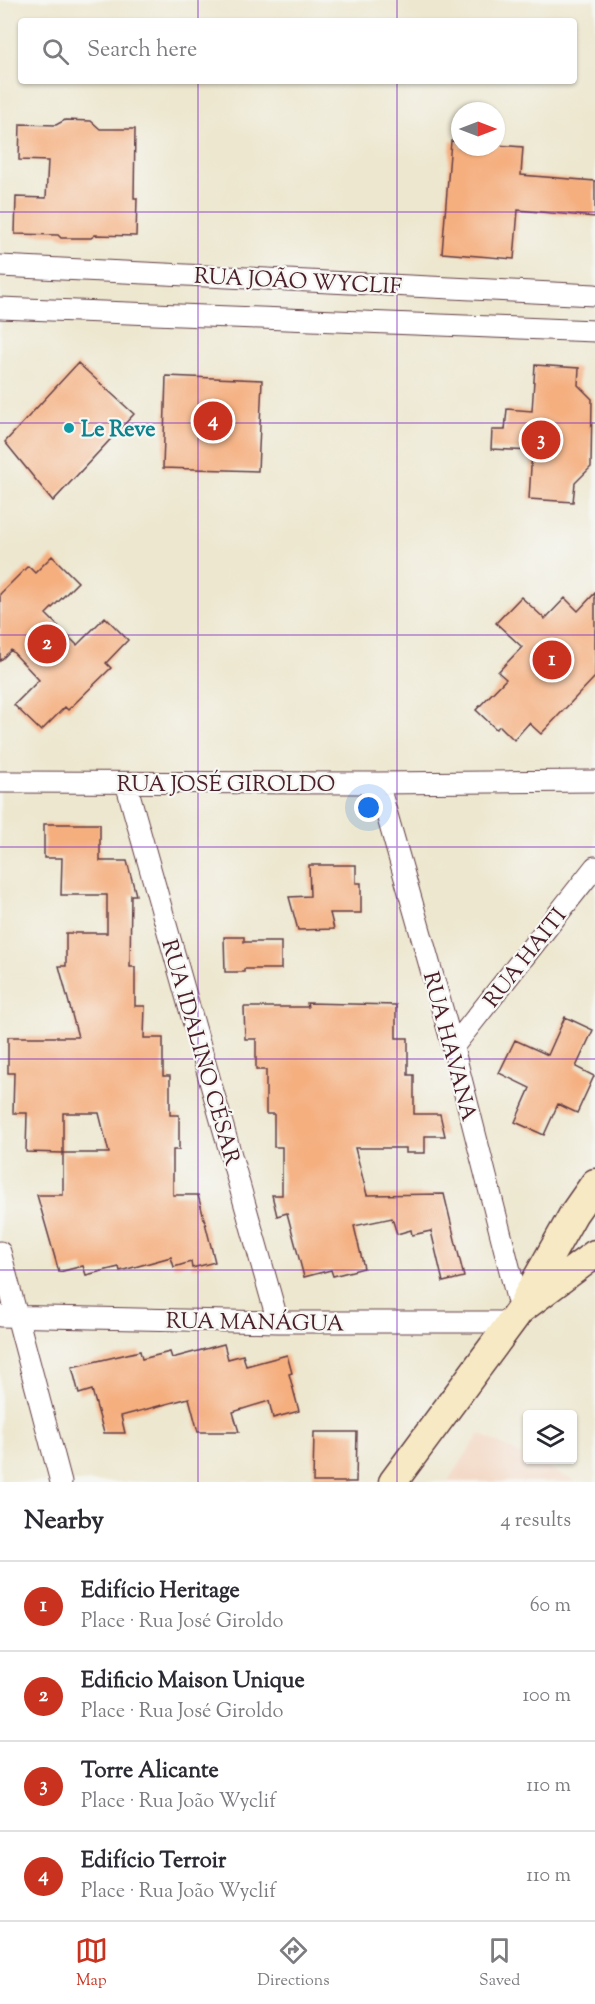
<!DOCTYPE html>
<html lang="en">
<head>
<meta charset="utf-8">
<style>
  :root { --surface:#fff; --page:#f2f2f3; --text:#2b2b33; --muted:#7c7c81; --line:#e1e1e2; --accent:#c8321e }
  body { margin:0; font-family:"Sorts Mill Goudy",serif; background:var(--page); color:var(--text) }
  .controls { position:absolute; right:18px; bottom:18px; display:grid; overflow:hidden; border-radius:6px; box-shadow:0 2px 4px #0004 }
  .controls button { width:54px; height:54px; display:grid; place-items:center; padding:0; border:0; border-bottom:2px solid var(--line); background:var(--surface); color:var(--text); font:30px sans-serif }
  .compass { position:absolute; left:451px; top:102px; width:54px; height:54px; border-radius:50%; background:var(--surface); box-shadow:0 2px 4px #0004; rotate:90deg }
  .you { position:absolute; left:369px; top:808px; width:21px; height:21px; margin:-15px; border:4px solid #fff; border-radius:50%; background:#1a73e8; box-shadow:0 0 0 9px #1a73e833 }
  .badge { display:grid; place-items:center; width:39px; height:39px; border-radius:50%; background:var(--accent); color:#fff; font-size:20px; font-weight:700 }
  .pin { position:absolute; translate:-50% -50%; border:3px solid #fff; box-shadow:0 2px 6px #0006 }
  .list { margin:0; padding:0; list-style:none }
  h2 { display:flex; justify-content:space-between; align-items:center; height:78px; margin:0; padding:0 24px; font-size:26px }
  h2 small { font-size:20px; font-weight:400; color:var(--muted) }
  .list li { display:grid; grid-template-columns:39px 1fr auto; gap:18px; align-items:center; box-sizing:border-box; height:90px; padding:0 24px; border-top:2px solid var(--line) }
  .list b { display:block; font-size:22px; white-space:nowrap }
  .list p { margin:0; font-size:20px; white-space:nowrap; color:var(--muted) }
  .list em { font-size:20px; font-style:normal; color:var(--muted) }
  .icon { flex:none; width:33px; height:33px; fill:none; stroke:currentColor; stroke-width:2; stroke-linecap:round; stroke-linejoin:round }
  .map { position:relative; flex:none; width:595px; height:1482px; overflow:hidden }
  .search { position:absolute; background:var(--surface); box-shadow:0 2px 4px #0004; left:18px; right:18px; top:18px; height:66px; display:flex; align-items:center; gap:15px; box-sizing:border-box; padding:0 21px; border-radius:6px; color:var(--muted); font-size:22px }
  .sheet { height:438px; background:var(--surface) }
  nav { display:flex; justify-content:space-around; align-items:center; box-sizing:border-box; height:84px; border-top:2px solid var(--line); background:var(--surface); font-size:16px; color:var(--muted) }
  nav a { display:grid; justify-items:center; gap:3px }
  nav .on { color:var(--accent) }
  .map>svg:first-child { display:block }
  .built { fill:#f3d4bf }
  .building { fill:#f5af7f; fill-rule:evenodd }
  .lines { fill:none; stroke-linecap:round; stroke-linejoin:round }
  .street-casing { stroke:#623d44; stroke-width:23 }
  .secondary-casing { stroke:#623d44; stroke-width:31 }
  .street { stroke:#fff; stroke-width:21 }
  .secondary { stroke:#f6e9c3; stroke-width:28 }
  .grid { fill:none; stroke:#7b2cbf; stroke-width:1.5; stroke-opacity:0.55 }
  .culture-dot { fill:#0f9aa8; stroke:#f6f6f2; stroke-width:2 }
  .labels { text-anchor:middle; stroke-width:4.5; stroke-linejoin:round; paint-order:stroke }
  .street-label { font-size:22px; fill:#4a1f2b; stroke:#f6f6f2 }
  .culture-label { font-size:22px; font-weight:bold; fill:#0d838f; stroke:#f6f6f2; text-anchor:start }
</style>
</head>
<body>
<div class="map">
<svg width="595" height="1482" viewBox="0 0 595 1482">
  <rect width="100%" height="100%" fill="#f6f6f2"/>
  <filter id="ink" filterUnits="userSpaceOnUse"><feTurbulence type="fractalNoise" baseFrequency=".0167" numOctaves="2"/><feDisplacementMap in="SourceGraphic" scale="12" xChannelSelector="R" yChannelSelector="G"/><feConvolveMatrix kernelMatrix="1 2 1 2 8 2 1 2 1" color-interpolation-filters="sRGB"/></filter>
  <filter id="wash" filterUnits="userSpaceOnUse"><feTurbulence type="fractalNoise" baseFrequency=".008" numOctaves="4" result="noise"/><feDisplacementMap in="SourceGraphic" scale="24" xChannelSelector="R" yChannelSelector="G"/><feGaussianBlur stdDeviation="1.35" result="paint"/><feColorMatrix in="noise" values="0 0 0 0 0 0 0 0 0 0 0 0 0 0 0 0 0 1.4 0 .05"/><feComposite in="paint" operator="in"/></filter>
  <g filter="url(#wash)">
    <rect width="100%" height="100%" fill="#ede7cf"/>
    <!-- built -->
    <path class="built" d="M480 1434 527 1458 528 1460H531L577 1482H447Z"/>
    <g id="blocks">
      <!-- building -->
      <path class="building" d="M65 120 91 121 100 129H135L134 198H137L136 236 95 235 91 238H61L58 235 15 234 16 197 46 198 48 161 19 160 20 124 56 125Z
        M451 141 460 142V147H496V145L523 147 521 175 595 181V217L518 210 514 259 442 253Z
        M78 363 134 414 53 501 5 442Z
        M535 365 579 368 578 385 592 399 591 467 575 483 573 502 529 499 532 451 491 449 492 430H505L507 409 532 411Z
        M166 376 262 380 258 471 163 468Z
        M52 556 78 582 46 614 77 645 105 617 128 640 106 663 111 668 68 710 65 707 41 731 14 705 39 680 11 650 0 661V594L28 566 35 573Z
        M595 593V677L541 734 529 723 514 740 500 726 496 729 476 710 506 679 498 672 522 647 496 623 521 597 545 619 565 598 578 611Z
        M44 824H100V861H127L136 895H131L130 967H135V1006H145L144 1038H163V1076H170V1115H179V1150H173V1195H198L215 1262 192 1268 191 1262 174 1267 171 1257 120 1271 119 1267 86 1275 83 1266 59 1272 37 1195H63V1153L26 1152 27 1113H13L14 1073H8V1037H78L59 966H66V933H107V895H61L62 858H44ZM63 1113H99L109 1153H63Z
        M309 865H356V883H361V913H330L334 929 298 930 289 897 310 896Z
        M224 937H244V942H281V969H244V972H225Z
        M307 1003 396 1005V1038H408V1075H414V1114H440L445 1136H425V1153H406V1148H355L367 1195 444 1194 464 1277 443 1282 431 1231 412 1235 411 1230 397 1234 392 1218 354 1226 364 1268 333 1276 331 1270 304 1277 287 1213 277 1216 272 1195H282V1147H274V1114H266V1070H256V1039H245L244 1007H308Z
        M565 1017 593 1030 576 1067 594 1076 577 1113 558 1104 544 1135 515 1122 530 1088 499 1073 515 1040 548 1055Z
        M224 1344 228 1359 243 1355 246 1366 287 1355 292 1373 289 1374 299 1411 273 1418 269 1401 233 1412 239 1432H198L189 1398 121 1416 125 1433H104L92 1390 79 1394 72 1367 140 1351 142 1359 170 1352 172 1358Z
        M314 1432H357L356 1482H313Z"/>
    </g>
  </g>
  <g filter="url(#ink)">
    <use href="#blocks" fill-opacity="0" stroke="#623d44" stroke-width="1.5"/>
    <g class="lines">
      <defs>
        <path id="street" d="M0 266 595 295
          M0 308 595 331
          M0 782 378 783 595 781
          M126 783 278 1322
          M378 783 453 1047 520 1310
          M453 1047 595 867
          M0 1252 61 1482
          M0 1316 278 1322H511"/>
        <path id="secondary" d="M525 1300 574 1213 595 1183
          M393 1482 520 1310 595 1254"/>
      </defs>
      <!-- street casing -->
      <use href="#street" class="street-casing"/>
      <!-- secondary casing -->
      <use href="#secondary" class="secondary-casing"/>
      <!-- street -->
      <use href="#street" class="street"/>
      <!-- secondary -->
      <use href="#secondary" class="secondary"/>
    </g>
  </g>
  <!-- grid -->
  <path class="grid" d="M198 0V21M397 0V21M198 81V1482M397 81V1482M0 212H595M0 423H595M0 635H595M0 847H595M0 1059H595M0 1270H595"/>
  <!-- markers -->
  <circle class="culture-dot" cx="69" cy="428" r="6"/>
  <g class="labels">
    <!-- street labels -->
    <g class="street-label">
      <text transform="translate(298 280) rotate(3)" y="8">RUA JOÃO WYCLIF</text>
      <text x="226" y="791">RUA JOSÉ GIROLDO</text>
      <text transform="translate(524 957) rotate(-52)" y="8">RUA HAITI</text>
      <text transform="translate(451 1046) rotate(75)" y="8">RUA HAVANA</text>
      <text transform="translate(202 1052) rotate(74)" y="8">RUA IDALINO CÉSAR</text>
      <text transform="translate(255 1321) rotate(1)" y="8">RUA MANÁGUA</text>
    </g>
    <!-- culture labels -->
    <g class="culture-label">
      <text x="81" y="436">Le Reve</text>
    </g>
  </g>
</svg>
<div class="controls">
<button><svg class="icon" aria-label="layers" viewBox="0 0 24 24"><path d="M12 4l9 5-9 5-9-5zM3 14l9 5 9-5"/></svg></button>
</div>
<svg class="compass" viewBox="-18 -18 36 36"><path d="M0-13l5 13h-10z" fill="#e53935"/><path d="M0 13l5-13h-10z" fill="#7c7c81"/></svg>
<div class="you"></div>
<div class="pin badge" style="left:552px;top:660px">1</div>
<div class="pin badge" style="left:47px;top:644px">2</div>
<div class="pin badge" style="left:541px;top:440px">3</div>
<div class="pin badge" style="left:213px;top:421px">4</div>
<div class="search"><svg class="icon" aria-label="search" viewBox="0 0 24 24"><circle cx="10" cy="10" r="6"/><path d="M15 15l6 6"/></svg>Search here</div>
</div>
<section class="sheet">
<h2>Nearby<small>4 results</small></h2>
<ul class="list">
<li><span class="badge">1</span><div><b>Edifício Heritage</b><p>Place · Rua José Giroldo</p></div><em>60 m</em></li>
<li><span class="badge">2</span><div><b>Edificio Maison Unique</b><p>Place · Rua José Giroldo</p></div><em>100 m</em></li>
<li><span class="badge">3</span><div><b>Torre Alicante</b><p>Place · Rua João Wyclif</p></div><em>110 m</em></li>
<li><span class="badge">4</span><div><b>Edifício Terroir</b><p>Place · Rua João Wyclif</p></div><em>110 m</em></li>
</ul>
</section>
<nav>
<a class="on"><svg class="icon" aria-label="map" viewBox="0 0 24 24"><path d="M3 6l6-2 6 2 6-2v14l-6 2-6-2-6 2zM9 4v14M15 6v14"/></svg>Map</a>
<a><svg class="icon" aria-label="directions" viewBox="0 0 24 24"><path d="M12 3l9 9-9 9-9-9zM9 14v-3h6M13 9l2 2-2 2"/></svg>Directions</a>
<a><svg class="icon" aria-label="saved" viewBox="0 0 24 24"><path d="M7 4h10v16l-5-4-5 4z"/></svg>Saved</a>
</nav>
</body>
</html>
